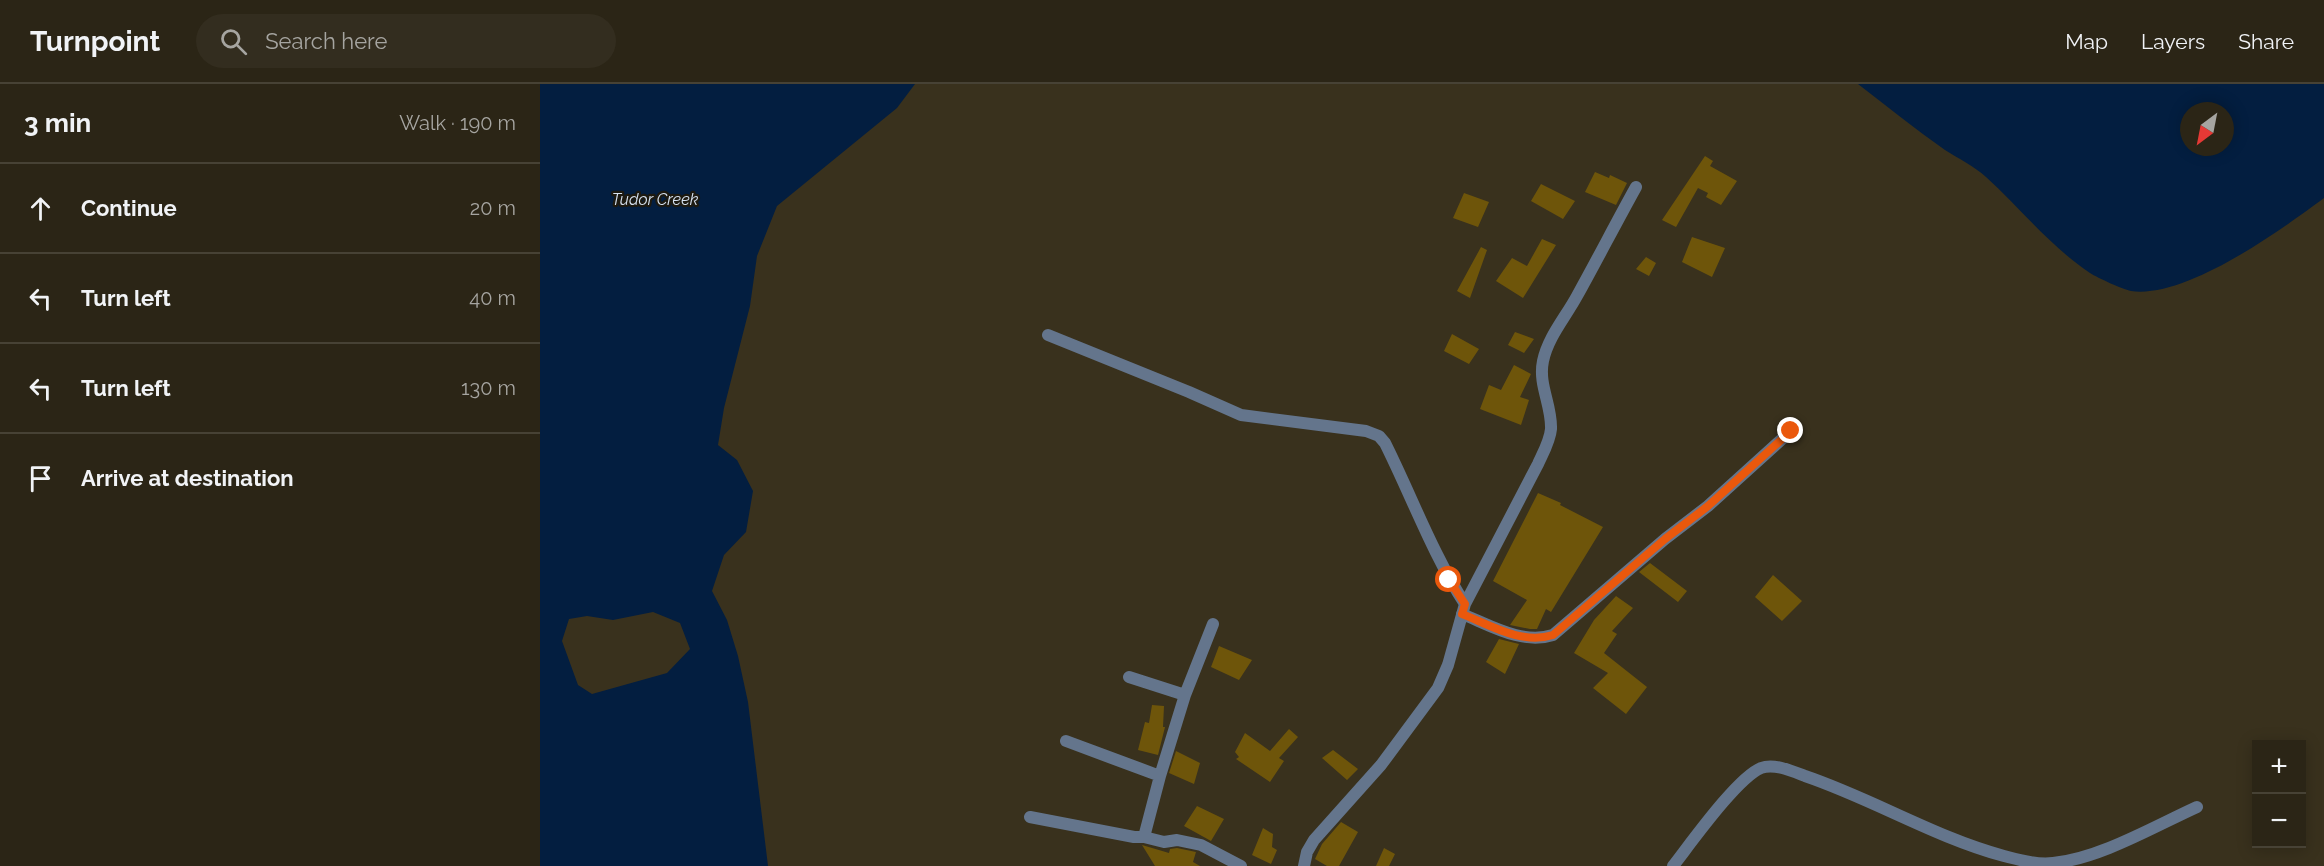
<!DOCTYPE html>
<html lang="en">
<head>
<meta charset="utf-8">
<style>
  :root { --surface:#2b2516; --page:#332d1f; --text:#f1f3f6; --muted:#a6a5a1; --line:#474235 }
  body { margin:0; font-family:Raleway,sans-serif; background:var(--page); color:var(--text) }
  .controls { position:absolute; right:18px; bottom:18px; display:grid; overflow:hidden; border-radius:0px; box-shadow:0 3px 15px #0003 }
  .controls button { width:54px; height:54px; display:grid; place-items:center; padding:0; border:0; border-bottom:2px solid var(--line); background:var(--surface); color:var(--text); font:30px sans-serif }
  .compass { position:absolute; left:1640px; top:18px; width:54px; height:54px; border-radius:50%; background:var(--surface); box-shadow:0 3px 15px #0003; rotate:212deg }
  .stop { position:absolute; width:18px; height:18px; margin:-14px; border:4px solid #ea580c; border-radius:50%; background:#fff }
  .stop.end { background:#ea580c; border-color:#fff; box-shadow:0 2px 6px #0008 }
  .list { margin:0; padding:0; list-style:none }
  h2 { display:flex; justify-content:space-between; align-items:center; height:78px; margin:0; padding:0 24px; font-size:26px }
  h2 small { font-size:20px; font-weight:400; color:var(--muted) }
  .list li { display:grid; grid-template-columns:39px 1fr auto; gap:18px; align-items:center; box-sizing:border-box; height:90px; padding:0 24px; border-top:2px solid var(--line) }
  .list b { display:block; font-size:22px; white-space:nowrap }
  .list em { font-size:20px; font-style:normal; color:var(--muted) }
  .icon { flex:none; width:33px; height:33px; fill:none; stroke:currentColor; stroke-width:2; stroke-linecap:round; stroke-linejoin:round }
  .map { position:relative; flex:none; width:1784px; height:782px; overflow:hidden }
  header { display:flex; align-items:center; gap:36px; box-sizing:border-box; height:84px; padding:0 30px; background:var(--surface); border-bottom:2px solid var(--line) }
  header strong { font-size:28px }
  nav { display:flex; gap:33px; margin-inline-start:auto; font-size:21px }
  .search { width:420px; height:54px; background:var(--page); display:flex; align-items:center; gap:15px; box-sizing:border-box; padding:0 21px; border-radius:33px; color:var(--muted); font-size:22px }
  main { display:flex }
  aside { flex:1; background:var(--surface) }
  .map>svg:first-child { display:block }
  .water { fill:#031e40; fill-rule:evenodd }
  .building { fill:#6e550a }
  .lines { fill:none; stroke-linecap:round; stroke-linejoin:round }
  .minor { stroke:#64758c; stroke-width:12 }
  .route { stroke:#ea580c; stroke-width:8 }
  .labels { text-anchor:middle; stroke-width:4.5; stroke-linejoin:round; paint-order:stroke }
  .water-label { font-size:16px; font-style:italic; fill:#d7e3f2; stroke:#1d1a11 }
</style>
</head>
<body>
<header>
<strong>Turnpoint</strong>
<div class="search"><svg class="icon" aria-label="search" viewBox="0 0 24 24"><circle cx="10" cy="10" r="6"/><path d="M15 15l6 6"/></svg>Search here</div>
<nav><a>Map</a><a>Layers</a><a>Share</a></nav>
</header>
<main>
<aside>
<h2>3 min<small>Walk · 190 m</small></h2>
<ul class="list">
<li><svg class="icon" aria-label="ahead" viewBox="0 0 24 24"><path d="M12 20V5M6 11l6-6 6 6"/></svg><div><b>Continue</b></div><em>20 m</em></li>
<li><svg class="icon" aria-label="left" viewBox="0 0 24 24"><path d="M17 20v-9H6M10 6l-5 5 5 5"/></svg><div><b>Turn left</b></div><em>40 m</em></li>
<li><svg class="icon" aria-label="left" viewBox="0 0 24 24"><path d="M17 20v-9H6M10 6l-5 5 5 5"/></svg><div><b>Turn left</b></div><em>130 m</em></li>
<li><svg class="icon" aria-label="arrive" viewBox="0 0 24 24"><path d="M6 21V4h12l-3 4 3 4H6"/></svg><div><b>Arrive at destination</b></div></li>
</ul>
</aside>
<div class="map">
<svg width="1784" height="782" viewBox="0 0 1784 782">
  <rect width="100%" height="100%" fill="#39311d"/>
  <!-- water -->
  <path class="water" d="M0 0H375L357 24 237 122 217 172 210 222 184 324 178 361 197 376 213 407 206 448 184 471 172 507 187 536 198 572 208 618 228 782H0ZM113 528 140 539 150 565 127 589 52 610 38 601 22 557 29 535 47 532 73 536Z
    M1318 0H1784V114C1741 146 1646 215 1591 207 1582 205 1558 194 1550 189 1511 163 1481 125 1446 93 1434 82 1419 75 1405 66 1375 45 1347 22 1318 0ZM1649 27H1685V63H1649Z"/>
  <!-- building -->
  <path class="building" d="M1165 72 1173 77 1170 82 1197 97 1181 121 1166 113 1168 109 1158 104 1136 143 1122 136Z
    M1055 88 1069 94 1070 91 1087 99 1076 121 1045 108Z
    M1001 100 1035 117 1023 135 991 117Z
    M924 109 949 118 938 143 913 134Z
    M1152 153 1185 164 1172 193 1142 178Z
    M1002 155 1016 161 983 214 956 197 972 174 987 182Z
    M941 163 947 166 930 214 917 207Z
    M1106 173 1116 179 1109 192 1096 185Z
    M975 248 994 255 984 269 968 261Z
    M912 250 939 265 929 280 904 267Z
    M974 281 991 290 980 313 989 316 981 341 940 325 949 301 961 306Z
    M998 409 1021 419 1020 421 1063 443 1011 528 1006 525 997 545H990L970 541 987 516 953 497Z
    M1110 479 1147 507 1138 518 1099 488Z
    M1233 491 1262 517 1242 537 1215 513Z
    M1076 512 1093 524 1072 547 1077 550 1064 569 1107 603 1086 630 1053 604 1068 589 1034 569 1054 536Z
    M959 555 979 560 965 590 946 578Z
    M679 562 712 576 699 596 671 583Z
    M612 621 624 622 623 643H625L618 671 598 666 605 638 609 639Z
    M749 645 758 653 739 674 744 677 730 698 696 675 699 673 695 668 705 649 730 667Z
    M793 666 818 685 807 696 782 674Z
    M636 667 660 679 654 700 629 689Z
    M657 722 684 735 671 757 644 742Z
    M801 738 818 748 799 782H787L775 775 782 760Z
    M723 744 733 750 732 763 737 766 731 780 712 771Z
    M602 761 629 769 630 765 637 764 656 768 653 778 660 782H615Z
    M844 764 855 770 849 782H836Z"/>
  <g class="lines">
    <!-- minor -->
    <path class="minor" d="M508 251 649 308 701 331 826 347 839 352 845 359C872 413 892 469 925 520
      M922 530C950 541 982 561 1013 551L1125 455 1168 422 1251 347
      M673 540 645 611 620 692 604 753 624 758 637 756 661 761 701 782
      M589 593 645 611
      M526 657 620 692
      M490 733 594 753H604
      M764 782 767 768 774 756 841 681 898 604 908 581 925 520 998 380C1003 369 1010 357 1011 345 1012 321 998 301 1003 277 1008 253 1025 234 1037 212 1057 176 1076 139 1096 103
      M1133 782C1151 759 1197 694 1221 684 1234 679 1252 687 1265 692 1333 715 1394 753 1464 772 1480 776 1497 781 1513 779 1559 775 1615 742 1657 723"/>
  </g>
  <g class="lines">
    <!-- route -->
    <path class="route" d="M909 496 925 520 922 530C950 541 982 561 1013 551L1125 455 1168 422 1251 347"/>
  </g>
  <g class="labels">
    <!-- water labels -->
    <g class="water-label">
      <text x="115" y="121">Tudor Creek</text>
    </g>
  </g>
</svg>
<div class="controls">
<button>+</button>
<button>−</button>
</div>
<svg class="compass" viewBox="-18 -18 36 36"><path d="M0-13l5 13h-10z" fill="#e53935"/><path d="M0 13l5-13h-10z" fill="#a6a5a1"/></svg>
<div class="stop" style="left:909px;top:496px"></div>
<div class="stop end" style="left:1251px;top:347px"></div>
</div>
</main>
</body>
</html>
